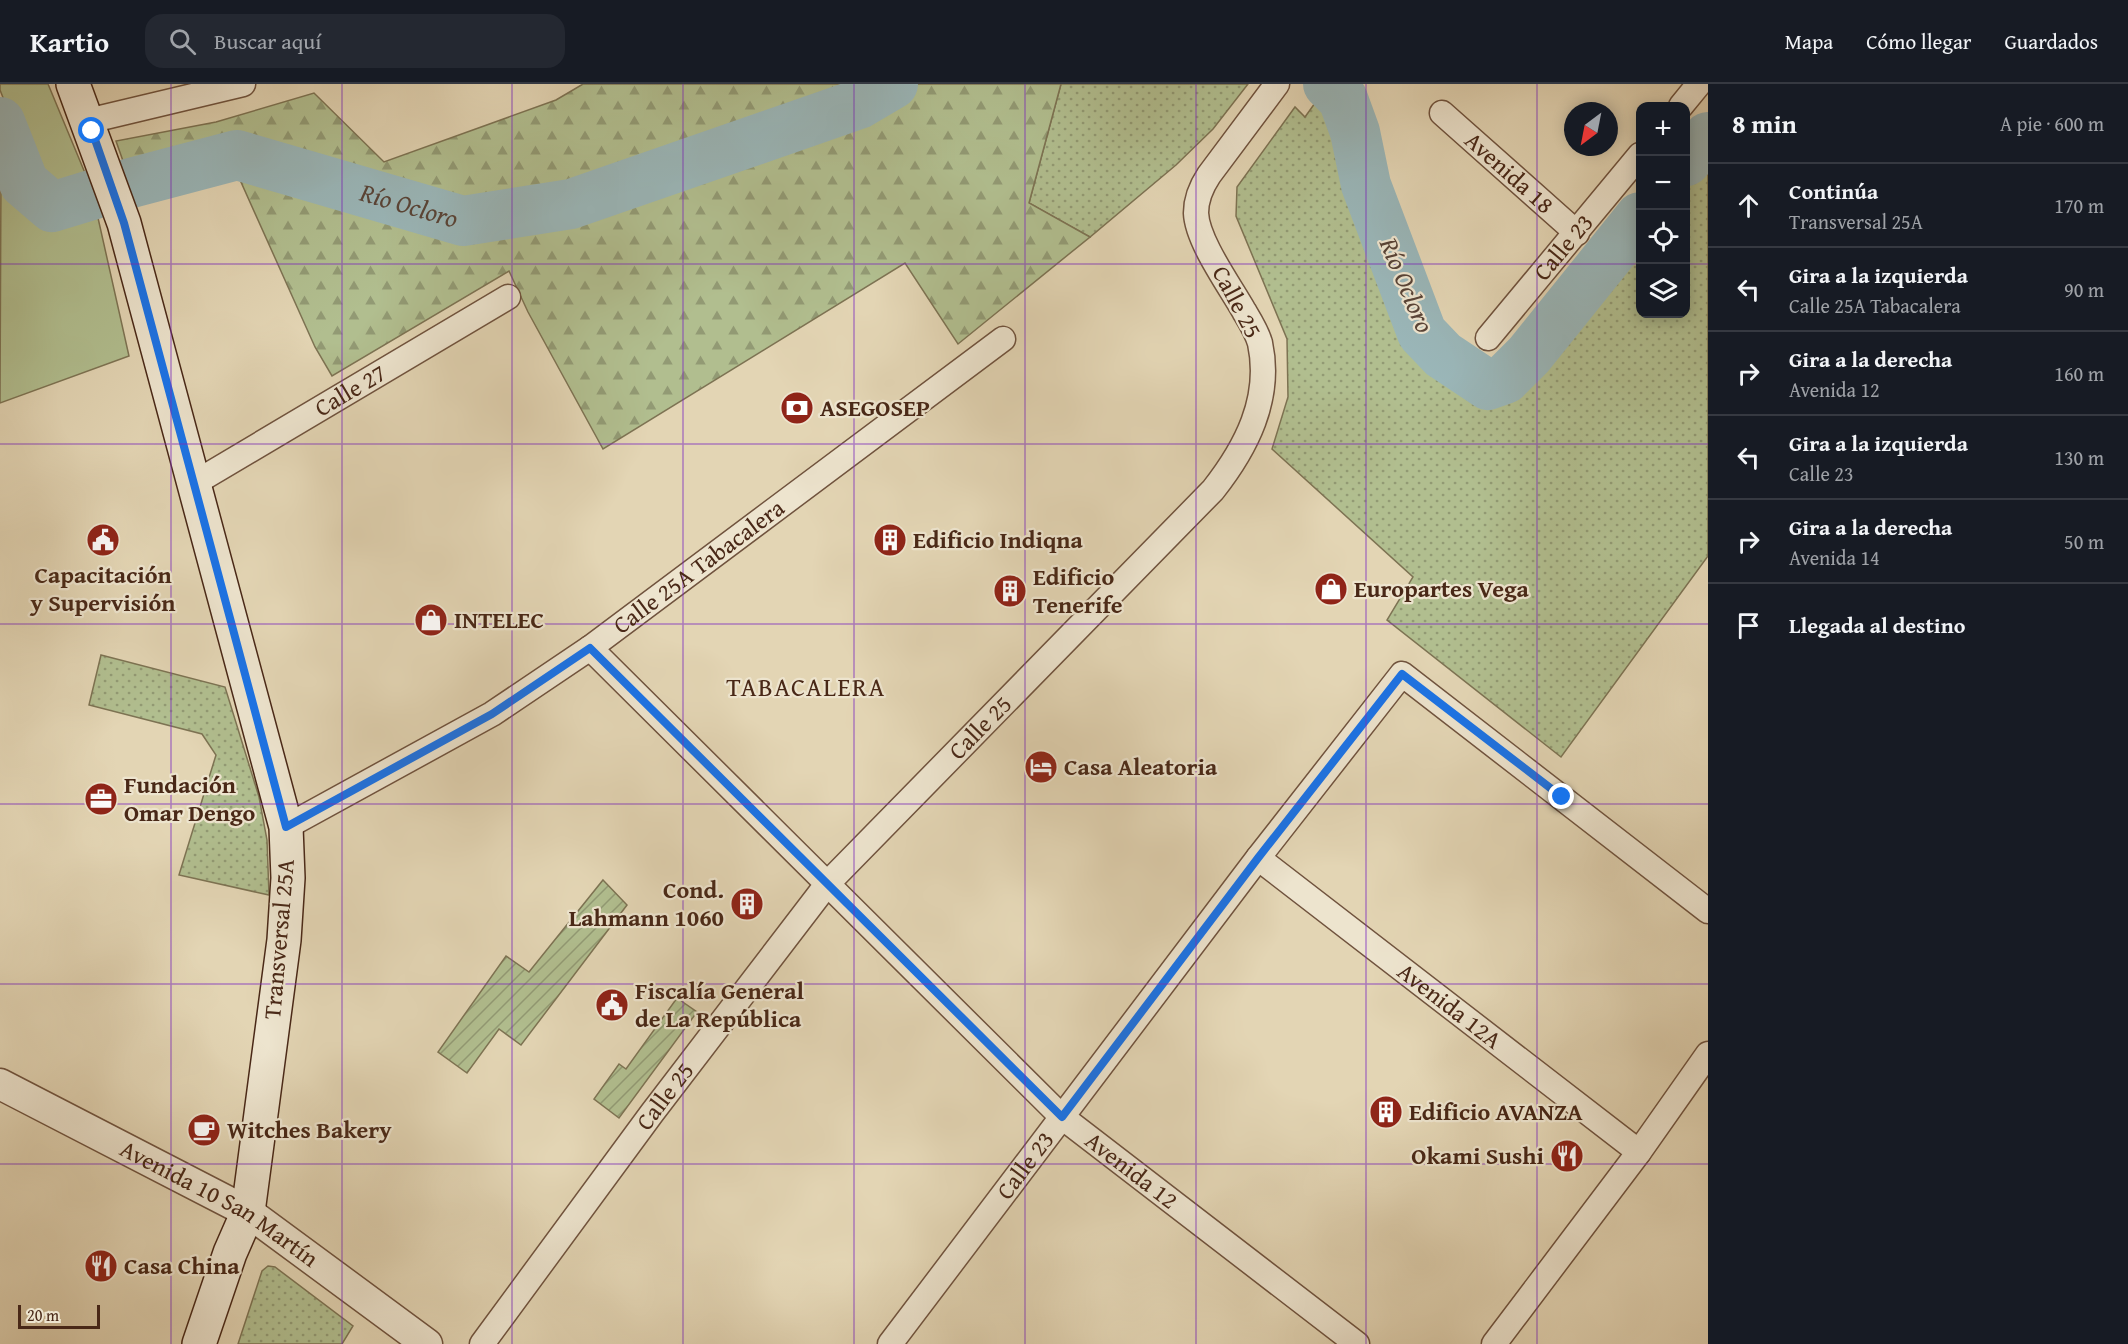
<!DOCTYPE html>
<html lang="es">
<head>
<meta charset="utf-8">
<style>
  :root { --surface:#171b24; --page:#242831; --text:#f1f3f6; --muted:#9ea1a6; --line:#363941 }
  body { margin:0; font-family:"Gentium Book Plus",serif; background:var(--page); color:var(--text) }
  .controls { position:absolute; right:18px; top:18px; display:grid; overflow:hidden; border-radius:12px; box-shadow:0 3px 15px #0003 }
  .controls button { width:54px; height:54px; display:grid; place-items:center; padding:0; border:0; border-bottom:2px solid var(--line); background:var(--surface); color:var(--text); font:30px sans-serif }
  .compass { position:absolute; left:1564px; top:18px; width:54px; height:54px; border-radius:50%; background:var(--surface); box-shadow:0 3px 15px #0003; rotate:212deg }
  .scale { position:absolute; left:18px; bottom:15px; width:82px; box-sizing:border-box; padding-left:6px; border:3px solid #492817; border-top:0; font-size:16px; line-height:21px; white-space:nowrap; color:#492817; -webkit-text-stroke:4px #ede4ce; paint-order:stroke }
  .stop { position:absolute; width:18px; height:18px; margin:-14px; border:4px solid #1a73e8; border-radius:50%; background:#fff }
  .stop.end { background:#1a73e8; border-color:#fff; box-shadow:0 2px 6px #0008 }
  .list { margin:0; padding:0; list-style:none }
  h2 { display:flex; justify-content:space-between; align-items:center; height:78px; margin:0; padding:0 24px; font-size:26px }
  h2 small { font-size:20px; font-weight:400; color:var(--muted) }
  .list li { display:grid; grid-template-columns:39px 1fr auto; gap:18px; align-items:center; box-sizing:border-box; height:84px; padding:0 24px; border-top:2px solid var(--line) }
  .list b { display:block; font-size:22px; white-space:nowrap }
  .list p { margin:0; font-size:20px; white-space:nowrap; color:var(--muted) }
  .list em { font-size:20px; font-style:normal; color:var(--muted) }
  .icon { flex:none; width:33px; height:33px; fill:none; stroke:currentColor; stroke-width:2; stroke-linecap:round; stroke-linejoin:round }
  .map { position:relative; flex:none; width:1708px; height:1260px; overflow:hidden }
  header { display:flex; align-items:center; gap:36px; box-sizing:border-box; height:84px; padding:0 30px; background:var(--surface); border-bottom:2px solid var(--line) }
  header strong { font-size:28px }
  nav { display:flex; gap:33px; margin-inline-start:auto; font-size:21px }
  .search { width:420px; height:54px; background:var(--page); display:flex; align-items:center; gap:15px; box-sizing:border-box; padding:0 21px; border-radius:18px; color:var(--muted); font-size:22px }
  main { display:flex }
  aside { flex:1; background:var(--surface) }
  .map>svg:first-child { display:block }
  .grass { fill:url(#grass-dots); stroke:#7d7353; stroke-width:1.5 }
  .forest { fill:url(#forest-firs); stroke:#7d7353; stroke-width:1.5 }
  .park { fill:#b1be8f; stroke:#7d7353; stroke-width:1.5 }
  .garden { fill:url(#garden-furrows); stroke:#7d7353; stroke-width:1.5 }
  .lines { fill:none; stroke-linecap:round; stroke-linejoin:round }
  .river { stroke:#9ab6b8; stroke-width:50 }
  .minor-casing { stroke:#70533e; stroke-width:27 }
  .tertiary-casing { stroke:#70533e; stroke-width:33 }
  .secondary-casing { stroke:#492817; stroke-width:36 }
  .minor { stroke:#ede4ce; stroke-width:24 }
  .tertiary { stroke:#ede4ce; stroke-width:30 }
  .secondary { stroke:#ede4ce; stroke-width:33 }
  .route { stroke:#1a73e8; stroke-width:8 }
  .grid { fill:none; stroke:#7b2cbf; stroke-width:1.5; stroke-opacity:0.55 }
  .labels { text-anchor:middle; stroke-width:4.5; stroke-linejoin:round; paint-order:stroke }
  .street-label { font-size:24px; fill:#492817; stroke:#ede4ce }
  .poi-label { font-size:24px; font-weight:bold; fill:#492817; stroke:#ede4ce; text-anchor:start }
  .water-label { font-size:26px; font-style:italic; fill:#594437; stroke:#ede4ce }
  .neighbourhood-label { font-size:26px; letter-spacing:1.5px; fill:#492817; stroke:#ede4ce }
</style>
</head>
<body>
<header>
<strong>Kartio</strong>
<div class="search"><svg class="icon" aria-label="search" viewBox="0 0 24 24"><circle cx="10" cy="10" r="6"/><path d="M15 15l6 6"/></svg>Buscar aquí</div>
<nav><a>Mapa</a><a>Cómo llegar</a><a>Guardados</a></nav>
</header>
<main>
<div class="map">
<svg width="1708" height="1260" viewBox="0 0 1708 1260">
  <defs>
    <pattern id="grass-dots" width="8" height="8" patternUnits="userSpaceOnUse" patternTransform="scale(1.5)"><rect width="8" height="8" fill="#b1be8f"/><path d="M2 2h.1M6 6h.1" fill="none" stroke="#929a74" stroke-width="1.8" stroke-linecap="round"/></pattern>
    <pattern id="forest-firs" width="22" height="20" patternUnits="userSpaceOnUse" patternTransform="scale(1.5)"><rect width="22" height="20" fill="#b1be8f"/><path d="M5 1l3.5 6h-7zM16 11l3.5 6h-7z" fill="#929a74"/></pattern>
    <pattern id="garden-furrows" width="10" height="10" patternUnits="userSpaceOnUse" patternTransform="scale(1.5)"><rect width="10" height="10" fill="#b1be8f"/><path d="M-1 1l2-2M0 10L10 0M9 11l2-2" fill="none" stroke="#929a74"/></pattern>
  </defs>
  <rect width="100%" height="100%" fill="#e3d5b4"/>
  <filter id="stains"><feTurbulence type="fractalNoise" baseFrequency=".00333" numOctaves="4"/><feColorMatrix values="0 0 0 0 .2 0 0 0 0 .09 0 0 0 0 .02 0 0 0 .5 -.17"/></filter>
  <radialGradient id="worn" r=".72"><stop offset=".6" stop-color="#630" stop-opacity="0"/><stop offset="1" stop-color="#630" stop-opacity=".3"/></radialGradient>
  <!-- grass -->
  <path class="grass" d="M1061 0H1248L1213 45 1176 81 1090 153 1029 119Z
    M1325 5 1334 16 1340 33 1352 102 1411 243 1440 278 1486 312 1514 303 1640 146V230H1686V90L1701 70 1708 66V472L1561 673 1387 536 1413 493 1272 365 1288 313 1287 255 1236 132 1237 103 1295 23 1305 33Z
    M101 571 225 603 259 713 267 756 269 811 179 791 216 671 202 650 89 621Z
    M268 1182 275 1183 353 1242 342 1260H238L262 1187Z"/>
  <!-- forest -->
  <path class="forest" d="M583 0H1061L1029 119 1090 153 958 260 905 179 603 365 528 228 509 187 332 292 315 263 236 87 137 117 116 57 216 38 314 9 384 78 556 16Z"/>
  <!-- park -->
  <path class="park" d="M0 0H48L90 101 57 111 36 97 0 6Z
    M1 87 22 113 50 137 96 125 129 272 0 319Z"/>
  <!-- garden -->
  <path class="garden" d="M603 796 627 821 521 961 499 945 467 989 438 968 506 872 529 888Z
    M677 914 697 928 619 1034 594 1015 619 980 626 985Z"/>
  <g class="lines">
    <!-- river -->
    <g class="river">
      <path d="M1328 0 1343 15 1355 48 1366 101 1422 249 1443 271 1488 301 1505 295 1529 271 1640 133"/>
      <path id="s1" d="M0 38 24 99 52 123 131 99 237 71 463 137 571 120 859 20 893 0"/>
      <path d="M1686 77 1708 53"/>
    </g>
    <defs>
      <g id="minor">
        <path d="M1681 22 1699 0"/>
        <path id="s2" d="M1442 29 1577 149"/>
        <path d="M88 37 243 0"/>
        <path id="s3" d="M1488 254 1640 71"/>
        <path id="s4" d="M193 400 508 213"/>
        <path id="s5" d="M590 564 1062 1033 1357 1260"/>
        <path id="s6" d="M286 743 492 630 590 564 1003 255"/>
        <path id="s7" d="M1258 774 1639 1068"/>
        <path id="s8" d="M482 1260 652 1029 828 799 1213 406C1246 364 1272 315 1260 259 1257 248 1250 237 1244 227 1230 202 1197 157 1196 129 1196 114 1201 103 1209 91L1277 0"/>
        <path id="s9" d="M890 1260 1258 774 1402 590 1708 827"/>
        <path d="M1494 1260 1639 1068 1708 970"/>
      </g>
      <g id="tertiary">
        <path id="s10" d="M0 1000 248 1128 427 1260"/>
      </g>
      <path id="secondary" d="M73 0 124 139 286 743 288 794 284 856 248 1128 230 1169 199 1260"/>
    </defs>
    <!-- minor casing -->
    <use href="#minor" class="minor-casing"/>
    <!-- tertiary casing -->
    <use href="#tertiary" class="tertiary-casing"/>
    <!-- secondary casing -->
    <use href="#secondary" class="secondary-casing"/>
    <!-- minor -->
    <use href="#minor" class="minor"/>
    <!-- tertiary -->
    <use href="#tertiary" class="tertiary"/>
    <!-- secondary -->
    <use href="#secondary" class="secondary"/>
  </g>
  <g class="lines">
    <!-- route -->
    <path class="route" d="M92 47 124 139 286 743 492 630 590 564 1062 1033 1258 774 1402 590 1562 713"/>
  </g>
  <!-- grid -->
  <path class="grid" d="M171 0V1260M342 0V1260M512 0V1260M683 0V1260M854 0V1260M1025 0V1260M1196 0V1260M1366 0V1260M1537 0V1260M0 180H1640M1686 180H1708M0 360H1708M0 540H1708M0 720H1708M0 900H1708M0 1080H1708"/>
  <!-- icons -->
  <defs>
    <symbol id="bank-disc" viewBox="-11 -11 22 22"><circle r="9.5" fill="#8f2418" stroke="#ede4ce"/><path d="M-6-4H6V4H-6ZM0-2.3a2.3 2.3 0 1 0 0 4.6a2.3 2.3 0 1 0 0-4.6Z" fill="#fff"/></symbol>
    <symbol id="civic-disc" viewBox="-11 -11 22 22"><circle r="9.5" fill="#8f2418" stroke="#ede4ce"/><path d="M-.6-6.5H3V-4.5H.6V-3L4-1V1h2V6H-6V1h2V-1L-.6-3ZM-1.2 2.5V6h2.4V2.5Z" fill="#fff"/></symbol>
    <symbol id="building-disc" viewBox="-11 -11 22 22"><circle r="9.5" fill="#8f2418" stroke="#ede4ce"/><path d="M-4-6H4V6H1V3H-1V6H-4ZM-2.5-4.3h1.7v1.8h-1.7ZM.8-4.3h1.7v1.8H.8ZM-2.5-1h1.7V.8h-1.7ZM.8-1h1.7V.8H.8Z" fill="#fff"/></symbol>
    <symbol id="shop-disc" viewBox="-11 -11 22 22"><circle r="9.5" fill="#8f2418" stroke="#ede4ce"/><path d="M-5-2.5h2.3a2.7 3.5 0 0 1 5.4 0H5L5.5 6h-11ZM-1.5-2.5h3a1.5 2.3 0 0 0-3 0Z" fill="#fff"/></symbol>
    <symbol id="hotel-disc" viewBox="-11 -11 22 22"><circle r="9.5" fill="#8f2418" stroke="#ede4ce"/><path d="M-6-4.5h1.5V1H6V5H4.5V3h-9V5H-6ZM-4 0a1.8 1.8 0 1 1 3.6 0ZM.5 0V-2.5h3Q6-2.5 6 0Z" fill="#fff"/></symbol>
    <symbol id="office-disc" viewBox="-11 -11 22 22"><circle r="9.5" fill="#8f2418" stroke="#ede4ce"/><path d="M-6-3h4V-5.5h4V-3h4V5H-6ZM-1-4.5V-3h2v-1.5ZM-6 0V1H6V0Z" fill="#fff"/></symbol>
    <symbol id="cafe-disc" viewBox="-11 -11 22 22"><circle r="9.5" fill="#8f2418" stroke="#ede4ce"/><path d="M-5.5-4.5H6V0H3Q3 3.5 0 3.5H-2.5Q-5.5 3.5-5.5 0ZM3-3.2v2h1.7v-2ZM-6 4.5H4V6H-6Z" fill="#fff"/></symbol>
    <symbol id="restaurant-disc" viewBox="-11 -11 22 22"><circle r="9.5" fill="#8f2418" stroke="#ede4ce"/><path d="M-5-6h1v4h1v-4h1v4h1v-4h1v5L-1.5 .5V6h-2V.5L-5-1ZM5-6V6H3V1.5H1.5Q1.5-4 5-6Z" fill="#fff"/></symbol>
  </defs>
  <g fill-rule="evenodd">
    <use href="#bank-disc" x="778" y="305" width="38" height="38"/>
    <use href="#civic-disc" x="84" y="437" width="38" height="38"/>
    <use href="#building-disc" x="871" y="437" width="38" height="38"/>
    <use href="#shop-disc" x="1312" y="486" width="38" height="38"/>
    <use href="#building-disc" x="991" y="488" width="38" height="38"/>
    <use href="#shop-disc" x="412" y="517" width="38" height="38"/>
    <use href="#hotel-disc" x="1022" y="664" width="38" height="38"/>
    <use href="#office-disc" x="82" y="696" width="38" height="38"/>
    <use href="#building-disc" x="728" y="801" width="38" height="38"/>
    <use href="#civic-disc" x="593" y="902" width="38" height="38"/>
    <use href="#building-disc" x="1367" y="1009" width="38" height="38"/>
    <use href="#cafe-disc" x="185" y="1027" width="38" height="38"/>
    <use href="#restaurant-disc" x="1548" y="1053" width="38" height="38"/>
    <use href="#restaurant-disc" x="82" y="1163" width="38" height="38"/>
  </g>
  <g class="labels">
    <!-- street labels -->
    <g class="street-label">
      <text dy="8" stroke="none"><textPath href="#s2" startOffset="90">Avenida 18</textPath></text>
      <text dy="8" stroke="none"><textPath href="#s3" startOffset="118">Calle 23</textPath></text>
      <text transform="translate(1237 218) rotate(62)" y="8">Calle 25</text>
      <text dy="8" stroke="none"><textPath href="#s4" startOffset="183">Calle 27</textPath></text>
      <text dy="8" stroke="none"><textPath href="#s6" startOffset="489">Calle 25A Tabacalera</textPath></text>
      <text dy="8" stroke="none"><textPath href="#s8" startOffset="794">Calle 25</textPath></text>
      <text transform="translate(279 855) rotate(-85)" y="8">Transversal 25A</text>
      <text dy="8" stroke="none"><textPath href="#s7" startOffset="242">Avenida 12A</textPath></text>
      <text dy="8" stroke="none"><textPath href="#s8" startOffset="308">Calle 25</textPath></text>
      <text dy="8" stroke="none"><textPath href="#s9" startOffset="224">Calle 23</textPath></text>
      <text dy="8" stroke="none"><textPath href="#s5" startOffset="753">Avenida 12</textPath></text>
      <text dy="8" stroke="none"><textPath href="#s10" startOffset="250">Avenida 10 San Martín</textPath></text>
    </g>
    <!-- poi labels -->
    <g class="poi-label">
      <text x="820" y="332">ASEGOSEP</text>
      <text x="913" y="464">Edificio Indiqna</text>
      <text x="103" y="499" text-anchor="middle">Capacitación<tspan x="103" dy="28">y Supervisión</tspan></text>
      <text x="1033" y="501">Edificio<tspan x="1033" dy="28">Tenerife</tspan></text>
      <text x="1354" y="513">Europartes Vega</text>
      <text x="454" y="544">INTELEC</text>
      <text x="1064" y="691">Casa Aleatoria</text>
      <text x="124" y="709">Fundación<tspan x="124" dy="28">Omar Dengo</tspan></text>
      <text x="724" y="814" text-anchor="end">Cond.<tspan x="724" dy="28">Lahmann 1060</tspan></text>
      <text x="635" y="915">Fiscalía General<tspan x="635" dy="28">de La República</tspan></text>
      <text x="1409" y="1036">Edificio AVANZA</text>
      <text x="227" y="1054">Witches Bakery</text>
      <text x="1544" y="1080" text-anchor="end">Okami Sushi</text>
      <text x="124" y="1190">Casa China</text>
    </g>
    <!-- water labels -->
    <g class="water-label">
      <text dy="9" stroke="none"><textPath href="#s1" startOffset="474">Río Ocloro</textPath></text>
      <text transform="translate(1407 201) rotate(67)" y="9">Río Ocloro</text>
    </g>
    <!-- neighbourhood labels -->
    <g class="neighbourhood-label">
      <text x="806" y="612">TABACALERA</text>
    </g>
  </g>
  <rect width="100%" height="100%" filter="url(#stains)"/>
  <rect width="100%" height="100%" fill="url(#worn)"/>
</svg>
<div class="controls">
<button>+</button>
<button>−</button>
<button><svg class="icon" aria-label="locate" viewBox="0 0 24 24"><circle cx="12" cy="12" r="6"/><path d="M12 2v4M12 18v4M2 12h4M18 12h4"/></svg></button>
<button><svg class="icon" aria-label="layers" viewBox="0 0 24 24"><path d="M12 4l9 5-9 5-9-5zM3 14l9 5 9-5"/></svg></button>
</div>
<svg class="compass" viewBox="-18 -18 36 36"><path d="M0-13l5 13h-10z" fill="#e53935"/><path d="M0 13l5-13h-10z" fill="#9ea1a6"/></svg>
<div class="scale">20 m</div>
<div class="stop" style="left:92px;top:47px"></div>
<div class="stop end" style="left:1562px;top:713px"></div>
</div>
<aside>
<h2>8 min<small>A pie · 600 m</small></h2>
<ul class="list">
<li><svg class="icon" aria-label="ahead" viewBox="0 0 24 24"><path d="M12 20V5M6 11l6-6 6 6"/></svg><div><b>Continúa</b><p>Transversal 25A</p></div><em>170 m</em></li>
<li><svg class="icon" aria-label="left" viewBox="0 0 24 24"><path d="M17 20v-9H6M10 6l-5 5 5 5"/></svg><div><b>Gira a la izquierda</b><p>Calle 25A Tabacalera</p></div><em>90 m</em></li>
<li><svg class="icon" aria-label="right" viewBox="0 0 24 24"><path d="M7 20v-9h11M14 6l5 5-5 5"/></svg><div><b>Gira a la derecha</b><p>Avenida 12</p></div><em>160 m</em></li>
<li><svg class="icon" aria-label="left" viewBox="0 0 24 24"><path d="M17 20v-9H6M10 6l-5 5 5 5"/></svg><div><b>Gira a la izquierda</b><p>Calle 23</p></div><em>130 m</em></li>
<li><svg class="icon" aria-label="right" viewBox="0 0 24 24"><path d="M7 20v-9h11M14 6l5 5-5 5"/></svg><div><b>Gira a la derecha</b><p>Avenida 14</p></div><em>50 m</em></li>
<li><svg class="icon" aria-label="arrive" viewBox="0 0 24 24"><path d="M6 21V4h12l-3 4 3 4H6"/></svg><div><b>Llegada al destino</b></div></li>
</ul>
</aside>
</main>
</body>
</html>
